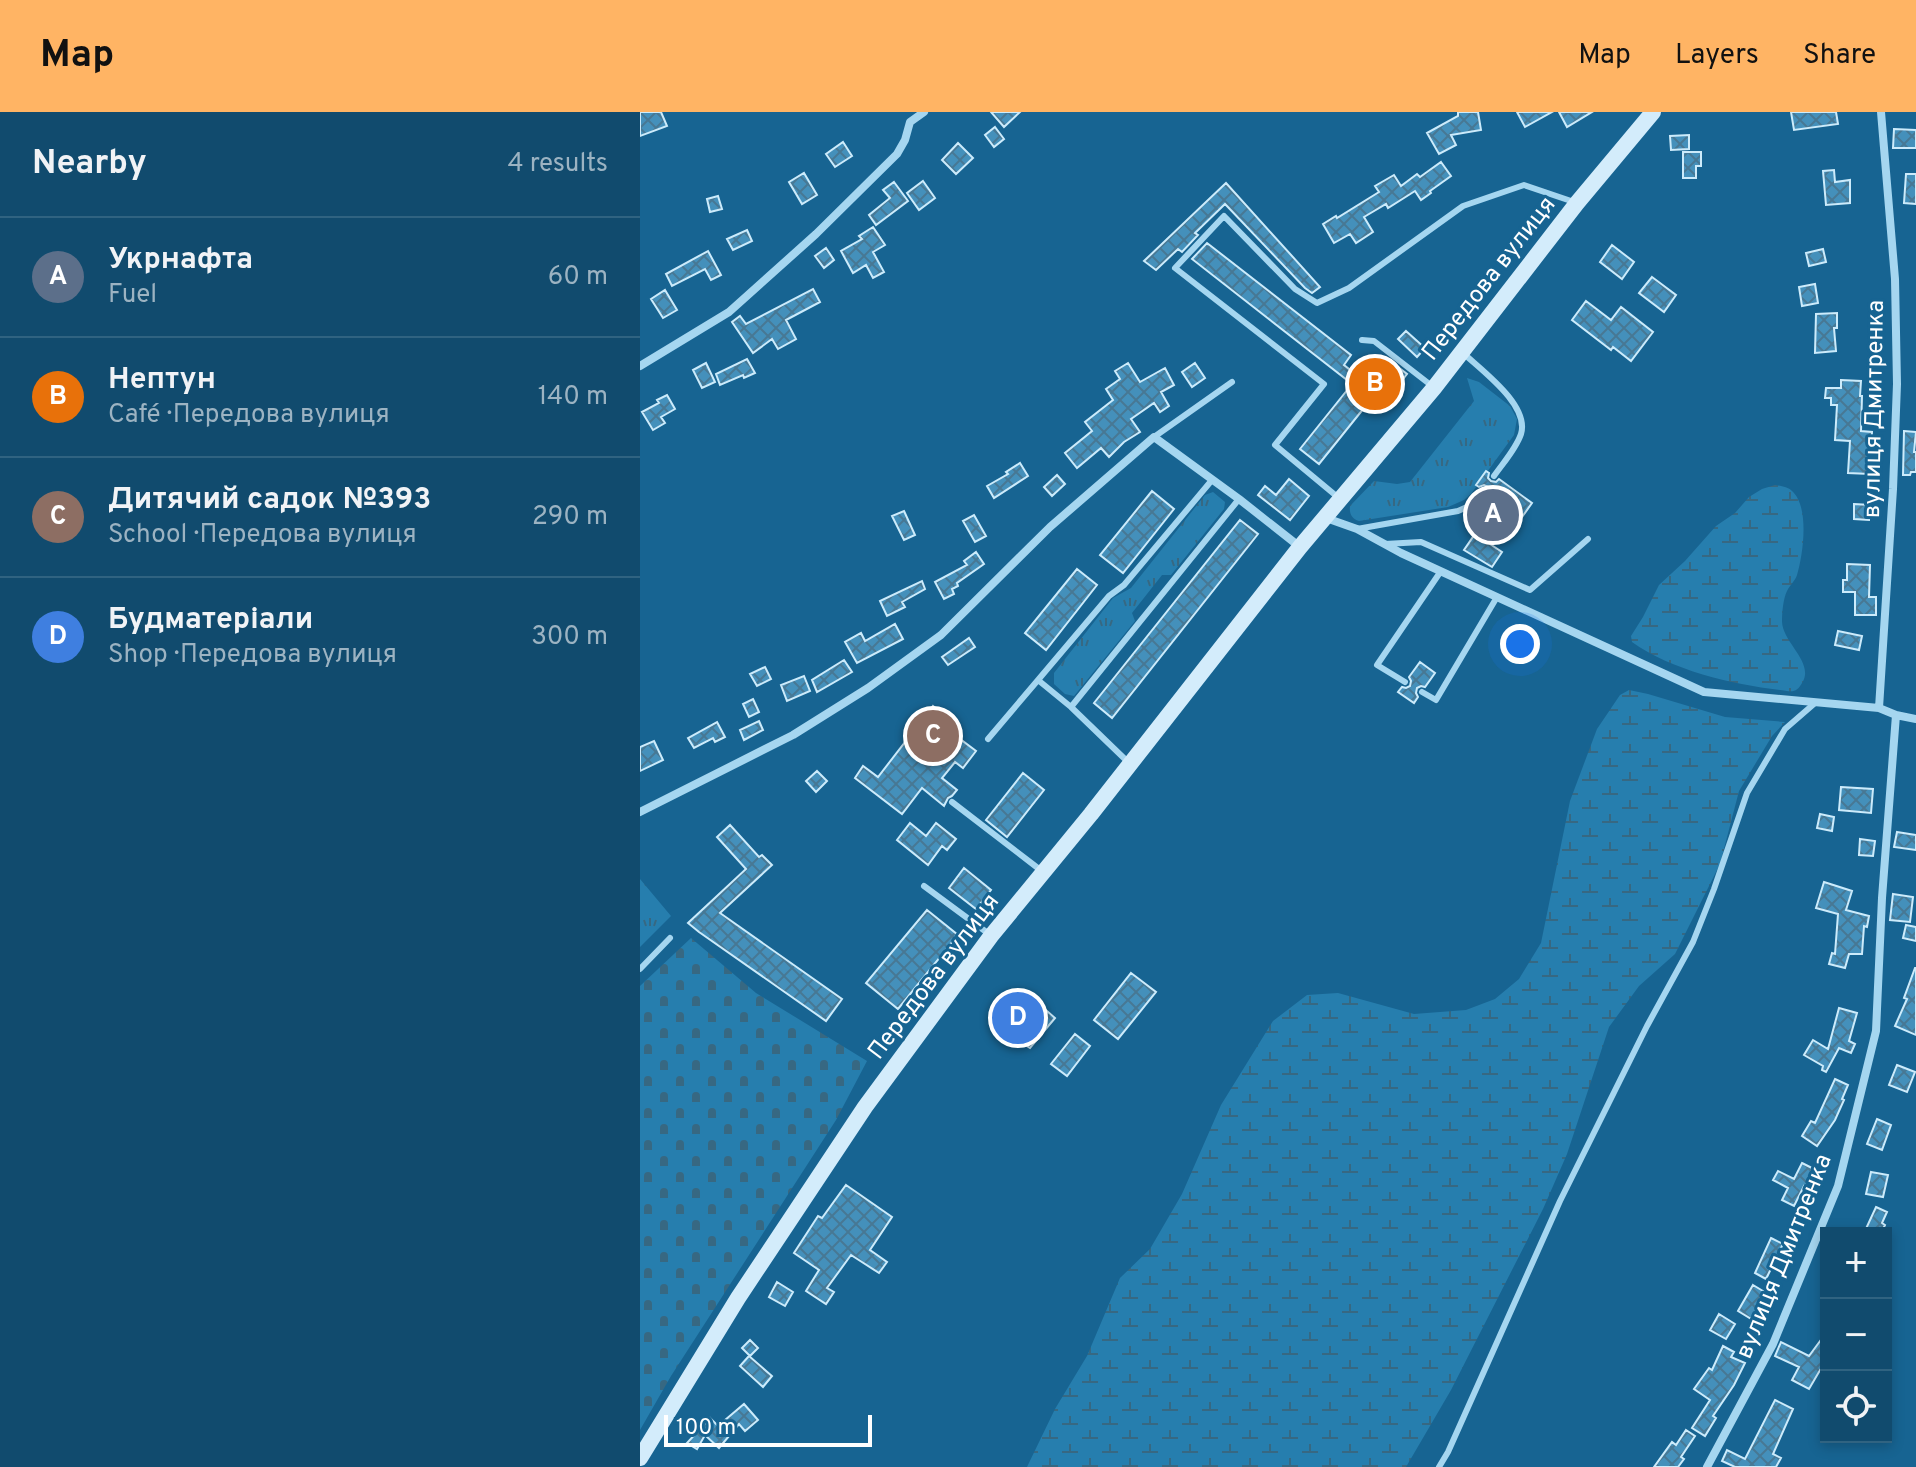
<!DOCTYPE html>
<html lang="en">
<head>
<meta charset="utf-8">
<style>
  :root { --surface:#114b6e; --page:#1e5576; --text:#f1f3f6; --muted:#9cb3c2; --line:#306381; --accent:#ffb464 }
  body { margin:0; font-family:Overpass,sans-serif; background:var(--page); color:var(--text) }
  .controls { position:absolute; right:24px; bottom:24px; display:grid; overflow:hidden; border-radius:0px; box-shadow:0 4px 12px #0003 }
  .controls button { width:72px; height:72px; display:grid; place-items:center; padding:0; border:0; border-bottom:2px solid var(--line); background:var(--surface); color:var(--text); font:40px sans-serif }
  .scale { position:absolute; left:24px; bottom:20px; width:208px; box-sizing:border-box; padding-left:8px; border:4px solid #fff; border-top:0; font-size:22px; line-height:28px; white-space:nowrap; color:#fff; -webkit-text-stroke:6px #176492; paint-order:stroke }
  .you { position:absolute; left:880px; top:532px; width:28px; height:28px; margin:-20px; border:6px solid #fff; border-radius:50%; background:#1a73e8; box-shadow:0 0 0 12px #1a73e833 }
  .badge { display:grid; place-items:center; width:52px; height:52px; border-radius:50%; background:var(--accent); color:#fff; font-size:26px; font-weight:700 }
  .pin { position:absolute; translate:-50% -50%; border:4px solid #fff; box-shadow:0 2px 8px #0006 }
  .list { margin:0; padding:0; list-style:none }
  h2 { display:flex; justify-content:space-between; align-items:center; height:104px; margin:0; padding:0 32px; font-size:34px }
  h2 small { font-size:26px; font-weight:400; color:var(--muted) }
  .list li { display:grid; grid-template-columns:52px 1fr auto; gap:24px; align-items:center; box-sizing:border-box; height:120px; padding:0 32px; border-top:2px solid var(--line) }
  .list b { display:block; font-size:30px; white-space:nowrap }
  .list p { margin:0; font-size:26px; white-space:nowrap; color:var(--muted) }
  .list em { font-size:26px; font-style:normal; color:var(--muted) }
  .icon { flex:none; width:44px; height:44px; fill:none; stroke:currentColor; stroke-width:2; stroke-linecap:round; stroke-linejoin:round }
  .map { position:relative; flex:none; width:1276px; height:1355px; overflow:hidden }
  header { display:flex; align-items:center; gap:48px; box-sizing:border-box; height:112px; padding:0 40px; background:var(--accent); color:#111 }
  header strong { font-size:38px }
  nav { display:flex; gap:44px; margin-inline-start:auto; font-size:28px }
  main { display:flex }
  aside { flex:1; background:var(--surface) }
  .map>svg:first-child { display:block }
  .grass { fill:url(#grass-tufts) }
  .wetland { fill:url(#wetland-marsh) }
  .cemetery { fill:url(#cemetery-stones) }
  .building { fill:url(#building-cross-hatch); stroke:#ccebfb; stroke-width:2 }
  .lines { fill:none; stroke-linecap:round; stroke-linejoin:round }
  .lane { stroke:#a5d6f0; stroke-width:6 }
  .street { stroke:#a5d6f0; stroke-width:8 }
  .secondary { stroke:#d3ecfb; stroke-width:16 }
  .labels { text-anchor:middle; stroke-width:6; stroke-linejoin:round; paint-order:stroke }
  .street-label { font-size:24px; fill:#fff; stroke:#176492 }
</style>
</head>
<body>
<header>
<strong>Map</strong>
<nav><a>Map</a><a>Layers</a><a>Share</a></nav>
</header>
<main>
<aside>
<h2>Nearby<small>4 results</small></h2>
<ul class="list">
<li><span class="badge" style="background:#5c6f8a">A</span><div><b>Укрнафта</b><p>Fuel</p></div><em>60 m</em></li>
<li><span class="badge" style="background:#e8710a">B</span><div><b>Нептун</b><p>Café · Передова вулиця</p></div><em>140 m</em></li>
<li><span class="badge" style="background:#8d6e63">C</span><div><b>Дитячий садок №393</b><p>School · Передова вулиця</p></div><em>290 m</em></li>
<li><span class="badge" style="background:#3f7fe0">D</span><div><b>Будматеріали</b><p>Shop · Передова вулиця</p></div><em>300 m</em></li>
</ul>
</aside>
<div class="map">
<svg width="1276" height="1355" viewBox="0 0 1276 1355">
  <defs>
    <pattern id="grass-tufts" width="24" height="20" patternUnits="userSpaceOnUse" patternTransform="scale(2)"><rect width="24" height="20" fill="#267eae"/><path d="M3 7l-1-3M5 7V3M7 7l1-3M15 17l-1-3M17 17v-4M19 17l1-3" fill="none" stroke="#376882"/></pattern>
    <pattern id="wetland-marsh" width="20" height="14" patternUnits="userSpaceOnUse" patternTransform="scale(2)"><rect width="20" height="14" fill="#267eae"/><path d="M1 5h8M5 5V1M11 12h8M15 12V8" fill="none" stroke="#376882"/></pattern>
    <pattern id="cemetery-stones" width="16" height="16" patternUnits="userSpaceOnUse" patternTransform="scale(2)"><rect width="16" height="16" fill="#267eae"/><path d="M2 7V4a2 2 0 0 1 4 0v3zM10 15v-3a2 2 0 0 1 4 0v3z" fill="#376882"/></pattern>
    <pattern id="building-cross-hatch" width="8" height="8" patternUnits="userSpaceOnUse" patternTransform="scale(2)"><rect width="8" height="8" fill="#4490bb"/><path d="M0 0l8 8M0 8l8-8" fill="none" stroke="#477894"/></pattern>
  </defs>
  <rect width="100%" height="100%" fill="#176492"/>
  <!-- grass -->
  <path class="grass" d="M827 266 839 270 870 294 877 307 874 323 831 382 824 388 808 395 719 409C712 407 709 402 710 394L734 369 757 372 770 370 834 289Z
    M573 380 585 390 584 397 531 463H522L492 501 495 509 434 584 425 582 414 572V561L473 486 491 476 565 383Z
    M0 767 31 804 0 835Z"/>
  <!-- wetland -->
  <path class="wetland" d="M1135 373C1141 374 1148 375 1152 379 1170 395 1163 443 1157 463 1155 469 1150 473 1147 479 1143 487 1142 501 1142 510 1143 531 1175 551 1162 571 1158 578 1155 580 1147 579 1097 573 1034 560 992 530L991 524 1003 505 1019 473 1045 449 1076 414 1095 401 1109 385 1122 377Z
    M989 578 1008 582 1085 605 1145 610 1132 624 1099 679 1080 752 1035 842 999 874 969 915 927 1042 903 1097 811 1278 766 1355H387L415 1297 447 1244 480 1166 510 1137 542 1082 581 993 633 909 667 883 698 881 774 902 826 898 855 887 879 867 901 831 930 689 957 617 980 583Z"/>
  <!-- cemetery -->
  <path class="cemetery" d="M51 826 116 881 227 949 196 1008 31 1264 0 1318V874Z"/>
  <!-- building -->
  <path class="building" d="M0 0H21L27 14 0 24Z
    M351 0H380L364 15Z
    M818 0H838L841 18 811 23 816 33 799 42 787 21 818 4Z
    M877 0H912L885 15Z
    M919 0H952L927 15Z
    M1151 0H1196L1198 12 1154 18Z
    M355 15 364 27 354 35 345 23Z
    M1254 17 1276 18V36H1253Z
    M1049 23V37L1031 38 1030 24Z
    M203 30 212 44 195 55 186 42Z
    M318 31 333 46 316 62 302 48Z
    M1043 40H1061V54H1056V66H1043Z
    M801 50 811 64 790 79 791 81 781 88 775 79 748 96 746 92 724 105 733 120 716 131 710 122 694 131 683 112 696 104 697 106 739 80 735 74 754 63 761 74 777 62 780 65Z
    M1194 58 1195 70 1210 68V91L1186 93 1183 59Z
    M164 61 177 83 162 92 149 70Z
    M1266 62H1276V92L1264 91Z
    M283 69 295 86 279 98 267 81Z
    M254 70 268 89 236 113 229 103 250 86 243 78Z
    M586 71 680 175 672 181 665 176 585 92 555 121 558 123 542 140 538 137 516 158 504 149Z
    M78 84 82 97 70 100 67 87Z
    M233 115 245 133 233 140 244 160 233 166 226 153 213 161 201 139 222 127 219 124Z
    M107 118 112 129 93 138 87 127Z
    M567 131 711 243 704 253 727 271 746 246 767 262 738 299 728 291 679 352 660 337 712 272 552 147Z
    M972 133 994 150 982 167 960 150Z
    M186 136 194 148 184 156 175 144Z
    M1183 137 1186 150 1169 154 1166 141Z
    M68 139 81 163 71 168 65 157 32 174 26 162Z
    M1012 165 1036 183 1024 200 999 181Z
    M1175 172 1178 191 1162 194 1159 175Z
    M173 177 180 190 146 208 156 227 138 237 132 227 113 241 92 210 100 204 106 212Z
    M25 178 37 198 23 206 11 187Z
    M946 189 971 208 981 195 1013 220 991 249 973 235 971 238 932 208Z
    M1197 201V216H1194L1196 239 1175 241 1176 202Z
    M766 219 785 236 777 245 758 227Z
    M107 247 115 261 104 266 103 263 80 273 76 262Z
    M66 251 75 270 62 276 53 258Z
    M488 251 500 270 525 256 534 273 521 280 529 294 520 300 514 291 491 307 500 320 484 330 469 345 461 336 437 356 425 341 452 319 445 310 473 288 466 277 480 267 475 259Z
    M555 251 565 266 552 275 542 260Z
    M1201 268 1221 269 1220 284H1222L1221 319 1232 320 1230 362 1208 361 1210 329 1195 328 1197 293H1191V286H1185L1186 276H1201Z
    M27 283 35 297 21 305 25 311 13 318 2 300 19 291 17 288Z
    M1264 319 1276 320 1274 340H1276V360H1271L1270 363H1263Z
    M380 351 388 364 354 386 347 374 368 362 366 360Z
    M846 359 849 361 848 366 851 369 856 370 859 367 892 391 882 405 849 382 850 379 848 375 844 373 839 375 836 373Z
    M417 363 425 372 412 384 404 375Z
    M649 367 669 384 650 408 618 383 625 374 636 383Z
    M512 379 534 397 483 461 460 443Z
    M1214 392 1230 393 1229 408 1214 407Z
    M264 399 275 423 264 428 252 404Z
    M334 403 346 424 335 430 323 409Z
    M600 408 618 422 472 606 454 591Z
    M835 422 862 440 852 455 824 438Z
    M336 440 344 452 317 471 318 474 312 477 314 482 304 487 295 470 327 453 324 449Z
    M1207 452 1230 453 1229 485H1236V503H1215V480H1203V468H1207Z
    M437 457 457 473 406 538 385 521Z
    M282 469 285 477 262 490 265 495 247 504 240 489Z
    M255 512 263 527 217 551 205 530 221 521 225 529Z
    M1198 519 1222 524 1219 538 1195 533Z
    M329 526 335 535 308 553 302 545Z
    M204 548 212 560 177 580 172 568Z
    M780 550 795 561 785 575 781 574 777 576 776 581 778 585 774 591 758 580 762 575 766 576 770 574 771 569 769 565Z
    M125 555 131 567 117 574 110 562Z
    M164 564 170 579 147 589 141 573Z
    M113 587 119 600 109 605 103 592Z
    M293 594 308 606 295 622 313 636 320 627 336 639 323 656 315 650 302 666 317 678 312 684 308 686 304 694 282 676 262 702 215 666 223 654 238 665Z
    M119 609 123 618 104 628 100 618Z
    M77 610 85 625 75 630 73 626 54 636 48 626Z
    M14 629 23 648 0 659V635Z
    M177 659 187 669 176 680 166 669Z
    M383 661 404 678 367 725 346 708Z
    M1201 675 1233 677 1231 701 1199 698Z
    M1180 702 1194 705 1192 719 1177 716Z
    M270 711 286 724 296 711 316 727 307 738 302 734 288 753 257 728Z
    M90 713 119 745 122 743 132 753 80 801 202 887 186 909 59 820 48 811 106 757 77 725Z
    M1257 720 1276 723V738L1254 735Z
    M1220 727 1235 729 1233 744 1219 743Z
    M324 756 351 778 336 797 309 776Z
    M1184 770 1212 779 1206 798 1229 804 1227 815 1224 814 1222 842H1209L1205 856 1189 852 1192 841 1195 842 1198 802 1176 796Z
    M1253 782 1273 785 1270 810 1250 808Z
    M287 798 318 823 258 897 226 871Z
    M1266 813 1276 815V829L1263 826Z
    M1275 856H1276V923L1255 914 1267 887 1264 886Z
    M491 861 516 880 478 927 454 908Z
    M380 882 403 901 406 898 415 906 390 936 377 928 376 929 355 912Z
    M1199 896 1217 901 1209 929 1215 932 1211 941 1199 936 1186 960 1182 958 1183 954 1164 943 1173 928 1188 937Z
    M435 922 450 934 427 964 411 952Z
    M1257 953 1275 960 1267 980 1249 973Z
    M1195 967 1208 973 1202 987 1204 988 1195 1008 1177 1034 1162 1024 1171 1009 1175 1011Z
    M1237 1007 1251 1013 1242 1038 1227 1032Z
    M1162 1051 1176 1058 1167 1076 1164 1074 1154 1094 1142 1088 1148 1076 1133 1068 1138 1059 1154 1067Z
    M1231 1060 1248 1063 1243 1085 1226 1082Z
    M206 1073 252 1105 230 1138 247 1150 239 1161 211 1143 187 1176 194 1180 186 1192 166 1179 179 1158 154 1141 178 1104 182 1106Z
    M1236 1095 1247 1100 1242 1111 1245 1113 1241 1121H1224Z
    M1131 1126 1143 1132 1126 1167 1115 1161Z
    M137 1170 153 1180 145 1194 129 1185Z
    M1113 1173 1128 1182 1113 1208 1098 1199Z
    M1079 1202 1095 1212 1086 1227 1070 1218Z
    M1186 1221V1248L1169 1277 1152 1268 1159 1255 1135 1244 1141 1230 1169 1244Z
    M110 1228 118 1236 110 1244 102 1236Z
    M1083 1234 1094 1240 1091 1245 1105 1251 1094 1273 1073 1304 1076 1306 1065 1324 1052 1316 1070 1288 1054 1277 1069 1256 1072 1258Z
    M109 1244 132 1264 123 1275 100 1254Z
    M1135 1288 1153 1297 1133 1342 1141 1346 1136 1355H1095L1082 1349 1087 1338 1105 1347Z
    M104 1292 118 1308 105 1319 99 1312 79 1336 65 1323 57 1337 47 1331 70 1306 78 1314Z
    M1046 1318 1055 1324 1041 1345 1044 1347 1038 1355H1014L1032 1330 1036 1333Z"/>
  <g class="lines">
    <!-- lane -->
    <path class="lane" d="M722 228 734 229 792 274
      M822 240C841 258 890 293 881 322 876 337 863 351 854 364
      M514 325 592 270
      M700 387 635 333 684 272 535 156 584 104 655 177 677 191 709 176 823 94 884 73 937 91
      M717 417 818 399 836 391 844 379
      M745 432 781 430 890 478 948 427
      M765 570 737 553 801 459
      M782 580 796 588 857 485
      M431 595 599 387
      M348 627 398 568
      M490 652 431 595 398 568 469 484 484 473 572 368
      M312 690 403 760
      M284 774 349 822
      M0 857 30 826
      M799 1355 808 1340 920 1089 1007 914 1053 830 1074 777 1107 681 1145 617 1175 591"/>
    <!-- street -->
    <path class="street" d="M0 254 89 200 176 122 257 42 265 28 270 10 284 0
      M686 406 717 417 761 441 1064 580 1239 596 1256 603 1276 607
      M1239 596 1253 377 1257 272 1255 167 1241 0
      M0 700 153 623 228 576 301 523 410 415 514 325 599 387 660 435
      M1067 1355 1133 1232 1198 1074 1236 919 1242 786 1256 603"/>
    <!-- secondary -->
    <path class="secondary" d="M0 1346 98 1186 225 995 351 824 451 702 660 435 794 276 937 91 1013 0"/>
  </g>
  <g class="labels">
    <!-- street labels -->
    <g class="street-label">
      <text transform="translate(848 166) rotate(-52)" y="8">Передова вулиця</text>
      <text transform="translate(1233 297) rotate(-89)" y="8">вулиця Дмитренка</text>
      <text transform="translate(293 864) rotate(-53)" y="8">Передова вулиця</text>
      <text transform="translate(1143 1144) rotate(-68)" y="8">вулиця Дмитренка</text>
    </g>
  </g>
</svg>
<div class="controls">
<button>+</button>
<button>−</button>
<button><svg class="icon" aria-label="locate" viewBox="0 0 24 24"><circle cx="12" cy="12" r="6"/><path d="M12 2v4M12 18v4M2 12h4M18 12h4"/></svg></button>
</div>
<div class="scale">100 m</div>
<div class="you"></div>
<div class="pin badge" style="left:853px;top:403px;background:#5c6f8a">A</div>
<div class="pin badge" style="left:735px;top:272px;background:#e8710a">B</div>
<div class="pin badge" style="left:293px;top:624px;background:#8d6e63">C</div>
<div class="pin badge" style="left:378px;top:906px;background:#3f7fe0">D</div>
</div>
</main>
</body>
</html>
